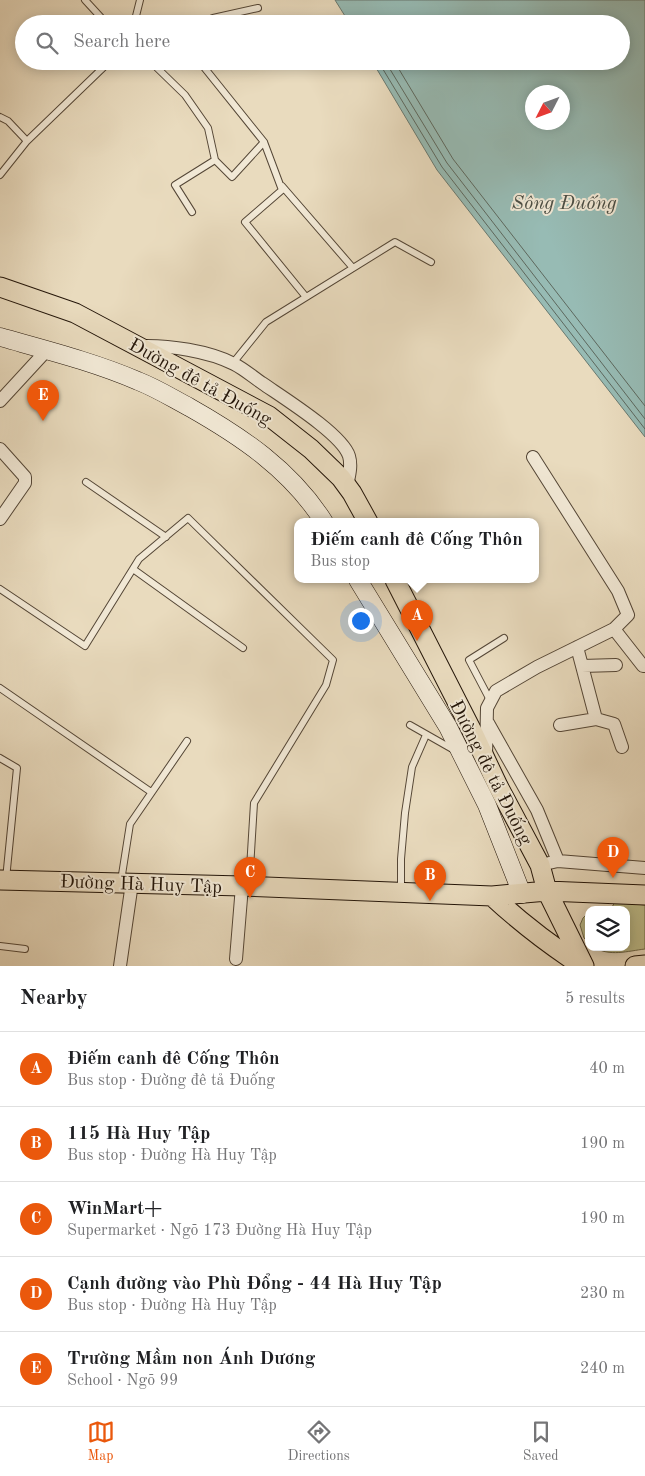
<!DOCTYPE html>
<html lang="en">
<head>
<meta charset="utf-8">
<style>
  :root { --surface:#fff; --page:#f2f2f2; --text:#202124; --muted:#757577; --line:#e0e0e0; --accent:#ea580c }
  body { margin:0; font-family:"Old Standard TT",serif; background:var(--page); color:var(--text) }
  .controls { position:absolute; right:15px; bottom:15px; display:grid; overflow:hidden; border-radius:10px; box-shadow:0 2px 12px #0003 }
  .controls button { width:45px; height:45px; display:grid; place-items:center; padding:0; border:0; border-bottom:1px solid var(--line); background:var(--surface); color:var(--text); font:25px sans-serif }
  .compass { position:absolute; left:525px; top:85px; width:45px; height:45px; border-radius:50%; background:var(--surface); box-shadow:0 2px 12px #0003; rotate:228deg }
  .you { position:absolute; left:360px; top:620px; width:18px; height:18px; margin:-12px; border:4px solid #fff; border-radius:50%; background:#1a73e8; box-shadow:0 0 0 8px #1a73e833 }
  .badge { display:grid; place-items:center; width:32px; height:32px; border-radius:50%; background:var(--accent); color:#fff; font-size:16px; font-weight:700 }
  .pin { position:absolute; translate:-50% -41px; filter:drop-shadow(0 1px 2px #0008) }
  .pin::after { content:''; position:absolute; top:26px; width:18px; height:15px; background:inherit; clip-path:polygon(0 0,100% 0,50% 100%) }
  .popup { position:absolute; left:294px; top:518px; width:245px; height:65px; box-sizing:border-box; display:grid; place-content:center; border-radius:10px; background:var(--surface); filter:drop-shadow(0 1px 4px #0005); font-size:16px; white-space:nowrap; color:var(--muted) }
  .popup b { font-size:19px; color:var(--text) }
  .popup::after { content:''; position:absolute; left:50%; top:100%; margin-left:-10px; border:10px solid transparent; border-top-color:var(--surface) }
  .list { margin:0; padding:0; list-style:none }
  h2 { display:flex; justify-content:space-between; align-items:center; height:65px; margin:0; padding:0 20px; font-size:21px }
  h2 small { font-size:16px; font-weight:400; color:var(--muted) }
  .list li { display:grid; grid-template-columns:32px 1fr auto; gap:15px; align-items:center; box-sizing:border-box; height:75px; padding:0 20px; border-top:1px solid var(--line) }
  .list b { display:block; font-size:19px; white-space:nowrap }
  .list p { margin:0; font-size:16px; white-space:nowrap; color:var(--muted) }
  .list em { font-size:16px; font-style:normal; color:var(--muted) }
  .icon { flex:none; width:28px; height:28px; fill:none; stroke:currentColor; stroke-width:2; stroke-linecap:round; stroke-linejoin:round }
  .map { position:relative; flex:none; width:645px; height:966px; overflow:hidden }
  .search { position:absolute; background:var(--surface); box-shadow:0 2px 12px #0003; left:15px; right:15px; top:15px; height:55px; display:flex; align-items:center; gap:12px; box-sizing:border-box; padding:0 18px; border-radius:28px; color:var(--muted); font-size:19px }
  .sheet { height:440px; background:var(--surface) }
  nav { display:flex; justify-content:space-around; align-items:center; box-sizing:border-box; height:70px; border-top:1px solid var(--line); background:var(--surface); font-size:14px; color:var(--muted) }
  nav a { display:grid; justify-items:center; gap:2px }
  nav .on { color:var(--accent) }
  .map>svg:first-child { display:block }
  .green { fill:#bebe8c; stroke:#706a4a }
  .water { fill:#97bbb4; stroke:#697970; fill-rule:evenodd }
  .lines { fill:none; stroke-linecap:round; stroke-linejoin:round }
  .shore { stroke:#5d685e; stroke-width:1 }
  .lane-casing { stroke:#544636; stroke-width:8 }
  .street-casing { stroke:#544636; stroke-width:14 }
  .secondary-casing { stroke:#231509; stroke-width:19 }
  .primary-casing { stroke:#231509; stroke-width:21 }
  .lane { stroke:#f1e8d5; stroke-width:6 }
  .street { stroke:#f1e8d5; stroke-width:12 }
  .secondary { stroke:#f1e8d5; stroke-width:18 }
  .primary { stroke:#e9dbbe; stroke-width:19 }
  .labels { text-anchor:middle; stroke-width:4; stroke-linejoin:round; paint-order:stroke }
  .street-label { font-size:19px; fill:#231509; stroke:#f1e8d5 }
  .water-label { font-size:20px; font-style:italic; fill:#4c4f45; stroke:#f1e8d5 }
</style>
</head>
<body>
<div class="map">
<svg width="645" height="966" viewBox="0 0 645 966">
  <rect width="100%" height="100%" fill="#e9dbbe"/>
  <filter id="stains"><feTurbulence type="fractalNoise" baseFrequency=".004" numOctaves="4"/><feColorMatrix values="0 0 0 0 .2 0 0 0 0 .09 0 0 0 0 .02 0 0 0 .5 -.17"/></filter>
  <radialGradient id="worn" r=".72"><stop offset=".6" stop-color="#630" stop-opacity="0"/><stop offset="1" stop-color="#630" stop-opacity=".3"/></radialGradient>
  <!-- green -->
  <path class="green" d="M615 902 645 905V949C628 951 609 957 594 947H626V910H592L612 907Z
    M589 912V943L584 938 580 925 583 918Z"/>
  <!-- water -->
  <path class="water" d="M335 0H645V437L437 170 372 61H621V24H350ZM532 92H562V122H532Z"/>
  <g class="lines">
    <!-- shore -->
    <path class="shore" d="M378 61 442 167 645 429
      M385 61 447 163 645 419
      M394 61 453 159 645 406"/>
    <defs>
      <path id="lane" d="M85 0 107 24
        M134 24 140 0
        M198 24 213 18 258 8
        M150 61 185 95 208 128 215 160
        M199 61 264 142 282 190 245 222 306 297
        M0 117 8 121 27 141
        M0 175 27 141 110 61
        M282 186 353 268
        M192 212 175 185 215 160 232 177 264 142
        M233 363 266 322 395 242 431 262
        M86 482 166 537
        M133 569 243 648
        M0 589 85 646 139 559 188 518 333 660 326 685 254 803 249 885
        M0 688 151 792
        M490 700 469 660 504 638
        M410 725 454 750
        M0 758 17 768 6 879
        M121 881 130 824 187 741
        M401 890V859L405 813 412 767 426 735
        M0 946 25 949"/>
      <path id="street" d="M141 346C168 345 209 351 234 364 244 369 253 377 262 383 282 397 342 434 349 456 352 466 349 476 347 486
        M0 401 47 350
        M0 449 25 477V483L0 519
        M614 629 643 666H645
        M582 666 616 665
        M596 719 614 724 622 747
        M488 723 537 810 558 861
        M560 725 596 719 577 647
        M486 756 487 708 496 691 537 667 614 629 628 615 618 591 533 457
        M549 863 558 861 645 868
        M236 959 242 886
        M120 966 132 883"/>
      <path id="secondary" d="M0 337C46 350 94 362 138 381 156 388 172 398 189 407 242 437 291 470 324 522
        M358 580 448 727 487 805 522 894"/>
      <path id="primary" d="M0 287 75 313 269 416 311 449 341 478 352 493 368 522
        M395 580 474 735 498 786 540 865 547 891 584 966
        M0 880 242 886 492 896 547 891 645 895
        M492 896C520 922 550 945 582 966
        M635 966 645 965"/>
    </defs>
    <!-- lane casing -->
    <use href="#lane" class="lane-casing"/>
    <!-- street casing -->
    <use href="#street" class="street-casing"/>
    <!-- secondary casing -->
    <use href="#secondary" class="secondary-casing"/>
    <!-- primary casing -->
    <use href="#primary" class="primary-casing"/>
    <!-- lane -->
    <use href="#lane" class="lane"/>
    <!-- street -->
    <use href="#street" class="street"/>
    <!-- secondary -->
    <use href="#secondary" class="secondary"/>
    <!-- primary -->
    <use href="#primary" class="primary"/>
  </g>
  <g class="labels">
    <!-- street labels -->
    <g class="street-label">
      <text transform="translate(201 381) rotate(29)" y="7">Đường đê tả Đuống</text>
      <text transform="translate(492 772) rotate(63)" y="7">Đường đê tả Đuống</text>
      <text transform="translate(141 883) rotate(2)" y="7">Đường Hà Huy Tập</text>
    </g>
    <!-- water labels -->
    <g class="water-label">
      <text x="564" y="209">Sông Đuống</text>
    </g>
  </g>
  <rect width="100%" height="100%" filter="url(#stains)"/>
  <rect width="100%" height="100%" fill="url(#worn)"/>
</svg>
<div class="controls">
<button><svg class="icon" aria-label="layers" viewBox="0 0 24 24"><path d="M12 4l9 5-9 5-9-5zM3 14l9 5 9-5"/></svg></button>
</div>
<svg class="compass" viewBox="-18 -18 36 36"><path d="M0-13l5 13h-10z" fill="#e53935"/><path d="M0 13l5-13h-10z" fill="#757577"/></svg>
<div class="you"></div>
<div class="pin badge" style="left:417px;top:641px">A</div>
<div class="popup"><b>Điếm canh đê Cống Thôn</b>Bus stop</div>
<div class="pin badge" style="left:430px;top:901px">B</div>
<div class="pin badge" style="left:250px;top:898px">C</div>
<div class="pin badge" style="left:613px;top:878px">D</div>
<div class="pin badge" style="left:43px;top:421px">E</div>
<div class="search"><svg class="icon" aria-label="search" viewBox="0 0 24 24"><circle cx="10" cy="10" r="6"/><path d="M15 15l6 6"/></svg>Search here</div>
</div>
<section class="sheet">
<h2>Nearby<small>5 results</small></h2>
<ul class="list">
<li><span class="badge">A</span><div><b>Điếm canh đê Cống Thôn</b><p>Bus stop · Đường đê tả Đuống</p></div><em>40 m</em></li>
<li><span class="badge">B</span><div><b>115 Hà Huy Tập</b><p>Bus stop · Đường Hà Huy Tập</p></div><em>190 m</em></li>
<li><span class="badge">C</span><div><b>WinMart+</b><p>Supermarket · Ngõ 173 Đường Hà Huy Tập</p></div><em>190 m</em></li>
<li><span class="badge">D</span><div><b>Cạnh đường vào Phù Đổng - 44 Hà Huy Tập</b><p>Bus stop · Đường Hà Huy Tập</p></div><em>230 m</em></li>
<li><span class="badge">E</span><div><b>Trường Mầm non Ánh Dương</b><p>School · Ngõ 99</p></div><em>240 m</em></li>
</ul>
</section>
<nav>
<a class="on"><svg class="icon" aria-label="map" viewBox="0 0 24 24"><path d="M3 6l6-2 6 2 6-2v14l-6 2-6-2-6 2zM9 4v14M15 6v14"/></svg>Map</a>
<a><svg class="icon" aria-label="directions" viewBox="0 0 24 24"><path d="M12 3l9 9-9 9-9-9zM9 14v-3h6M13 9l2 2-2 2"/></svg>Directions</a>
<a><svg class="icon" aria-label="saved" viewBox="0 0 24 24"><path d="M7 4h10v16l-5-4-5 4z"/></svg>Saved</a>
</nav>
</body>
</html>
